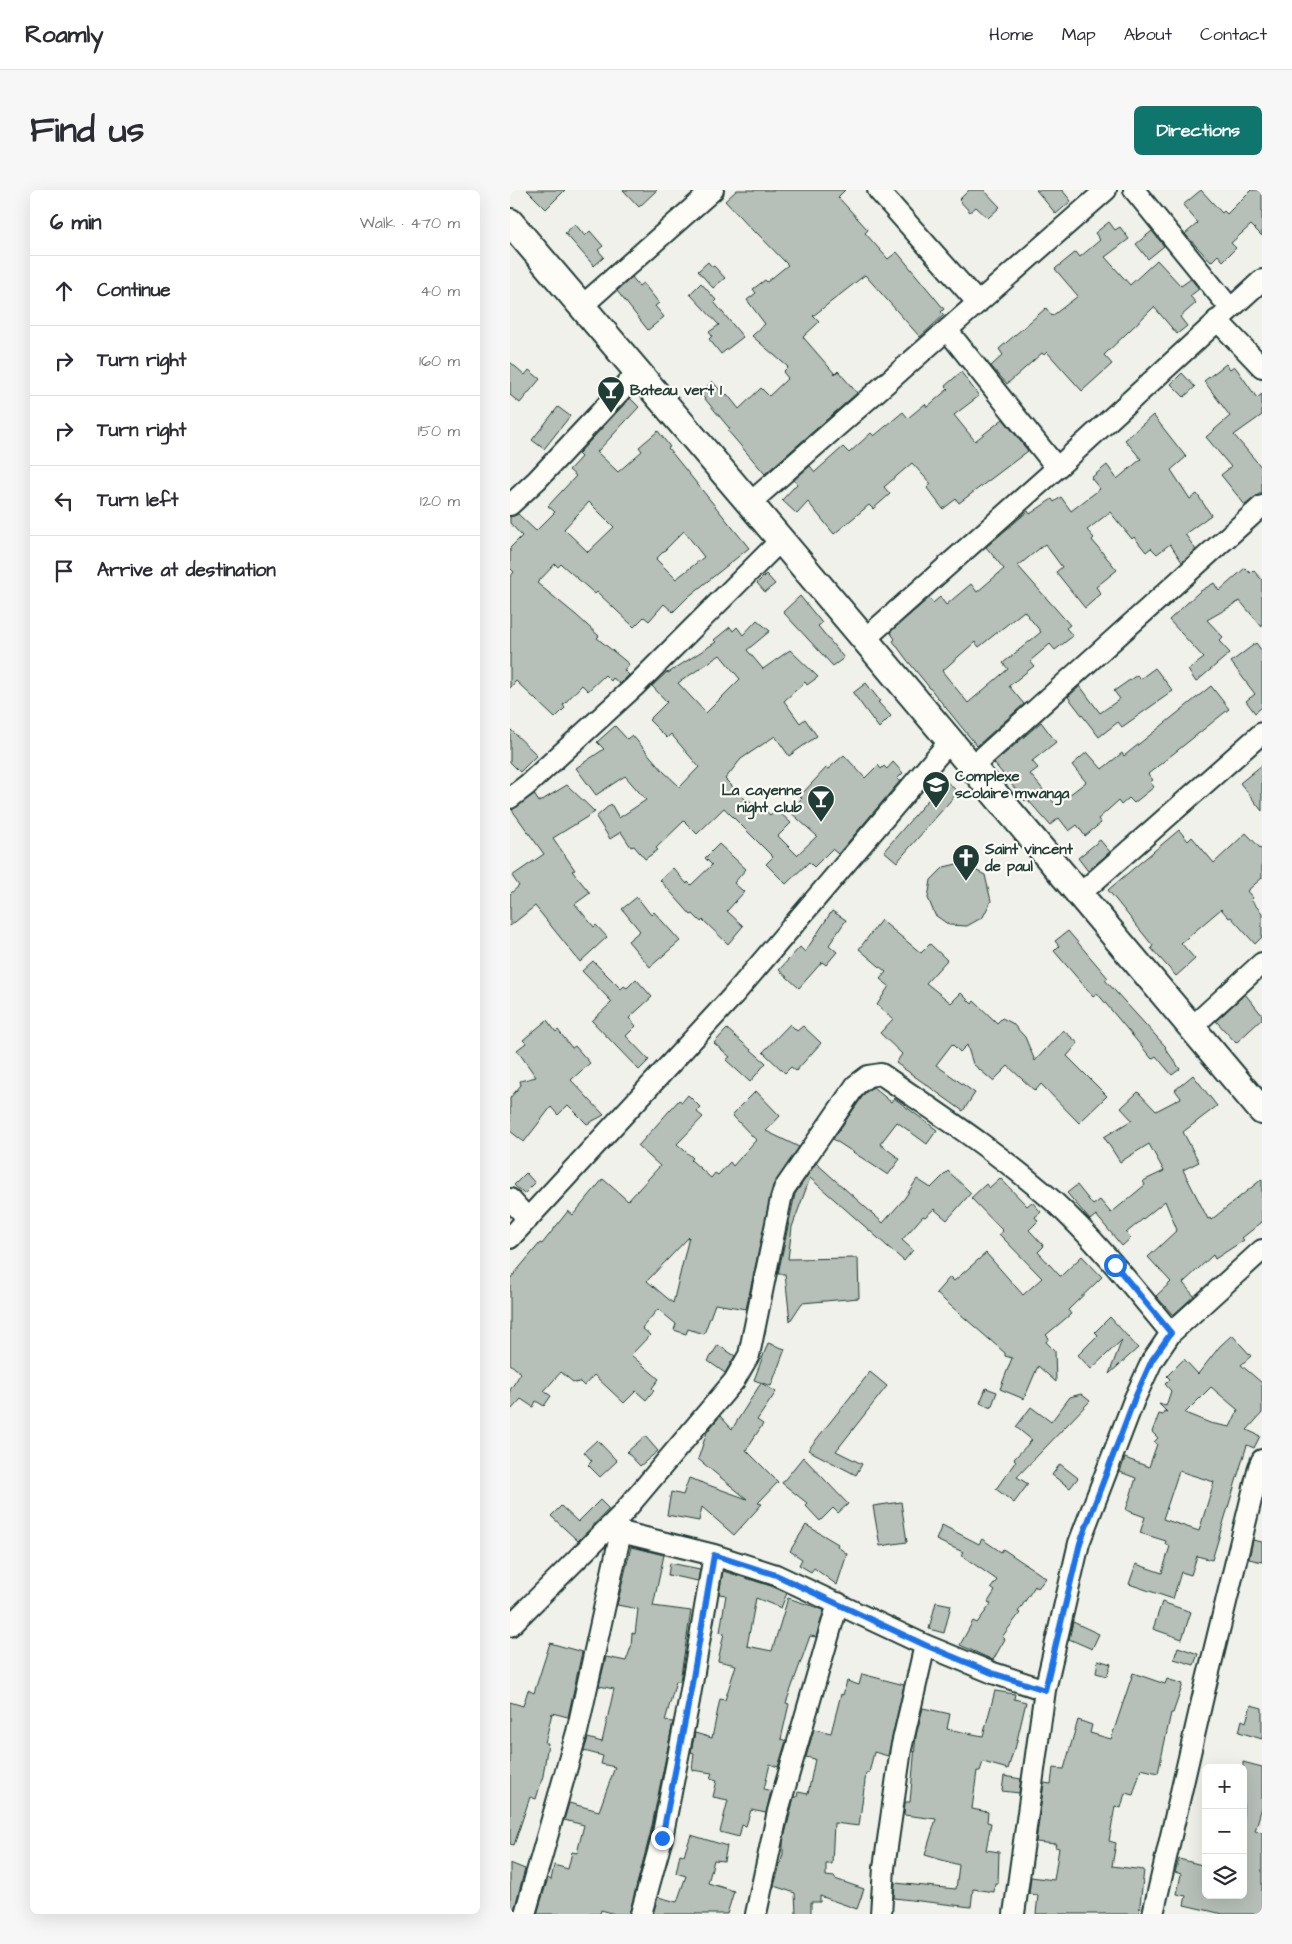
<!DOCTYPE html>
<html lang="en">
<head>
<meta charset="utf-8">
<style>
  :root { --surface:#fff; --page:#f7f7f7; --text:#2b2b33; --muted:#7c7c81; --line:#e1e1e2; --accent:#0f766e }
  body { margin:0; font-family:"Architects Daughter",sans-serif; background:var(--page); color:var(--text) }
  .controls { position:absolute; right:15px; bottom:15px; display:grid; overflow:hidden; border-radius:8px; box-shadow:0 5px 20px #0002 }
  .controls button { width:45px; height:45px; display:grid; place-items:center; padding:0; border:0; border-bottom:1px solid var(--line); background:var(--surface); color:var(--text); font:25px sans-serif }
  .stop { position:absolute; width:15px; height:15px; margin:-11px; border:4px solid #1a73e8; border-radius:50%; background:#fff }
  .stop.end { background:#1a73e8; border-color:#fff; box-shadow:0 1px 5px #0008 }
  .list { margin:0; padding:0; list-style:none }
  h2 { display:flex; justify-content:space-between; align-items:center; height:65px; margin:0; padding:0 20px; font-size:21px }
  h2 small { font-size:16px; font-weight:400; color:var(--muted) }
  .list li { display:grid; grid-template-columns:32px 1fr auto; gap:15px; align-items:center; box-sizing:border-box; height:70px; padding:0 20px; border-top:1px solid var(--line) }
  .list b { display:block; font-size:19px; white-space:nowrap }
  .list em { font-size:16px; font-style:normal; color:var(--muted) }
  .icon { flex:none; width:28px; height:28px; fill:none; stroke:currentColor; stroke-width:2; stroke-linecap:round; stroke-linejoin:round }
  .map { position:relative; flex:none; width:752px; height:1724px; overflow:hidden; border-radius:8px }
  header { display:flex; align-items:center; gap:30px; box-sizing:border-box; height:70px; padding:0 25px; background:var(--surface); border-bottom:1px solid var(--line) }
  header strong { font-size:24px }
  nav { display:flex; gap:28px; margin-inline-start:auto; font-size:18px }
  .intro { display:flex; align-items:center; justify-content:space-between; box-sizing:border-box; height:120px; padding:0 30px }
  h1 { margin:0; font-size:35px }
  .button { padding:12px 22px; border-radius:8px; background:var(--accent); color:#fff; font-size:18px; font-weight:700 }
  main { display:flex; gap:30px; padding:0 30px }
  aside { flex:1; background:var(--surface); border-radius:8px; box-shadow:0 5px 20px #0002 }
  .map>svg:first-child { display:block }
  .building { fill:#b6bfb8; stroke:#1f3d34; fill-rule:evenodd }
  .lines { fill:none; stroke-linecap:round; stroke-linejoin:round }
  .minor-casing { stroke:#1f3d34; stroke-width:24 }
  .major-casing { stroke:#1f3d34; stroke-width:30 }
  .minor { stroke:#fdfcf7; stroke-width:20 }
  .major { stroke:#fdfcf7; stroke-width:26 }
  .route { stroke:#1a73e8; stroke-width:6 }
  .labels { text-anchor:middle; stroke-width:4.5; stroke-linejoin:round; paint-order:stroke }
  .poi-label { font-size:15px; font-weight:bold; fill:#1f3d34; stroke:#fdfcf7; text-anchor:start }
</style>
</head>
<body>
<header>
<strong>Roamly</strong>
<nav><a>Home</a><a>Map</a><a>About</a><a>Contact</a></nav>
</header>
<div class="intro"><h1>Find us</h1><a class="button">Directions</a></div>
<main>
<aside>
<h2>6 min<small>Walk · 470 m</small></h2>
<ul class="list">
<li><svg class="icon" aria-label="ahead" viewBox="0 0 24 24"><path d="M12 20V5M6 11l6-6 6 6"/></svg><div><b>Continue</b></div><em>40 m</em></li>
<li><svg class="icon" aria-label="right" viewBox="0 0 24 24"><path d="M7 20v-9h11M14 6l5 5-5 5"/></svg><div><b>Turn right</b></div><em>160 m</em></li>
<li><svg class="icon" aria-label="right" viewBox="0 0 24 24"><path d="M7 20v-9h11M14 6l5 5-5 5"/></svg><div><b>Turn right</b></div><em>150 m</em></li>
<li><svg class="icon" aria-label="left" viewBox="0 0 24 24"><path d="M17 20v-9H6M10 6l-5 5 5 5"/></svg><div><b>Turn left</b></div><em>120 m</em></li>
<li><svg class="icon" aria-label="arrive" viewBox="0 0 24 24"><path d="M6 21V4h12l-3 4 3 4H6"/></svg><div><b>Arrive at destination</b></div></li>
</ul>
</aside>
<div class="map">
<svg width="752" height="1724" viewBox="0 0 752 1724">
  <rect width="100%" height="100%" fill="#f0f1eb"/>
  <filter id="ink" filterUnits="userSpaceOnUse"><feTurbulence type="fractalNoise" baseFrequency=".02" numOctaves="2"/><feDisplacementMap in="SourceGraphic" scale="10" xChannelSelector="R" yChannelSelector="G"/><feConvolveMatrix kernelMatrix="1 2 1 2 8 2 1 2 1" color-interpolation-filters="sRGB"/></filter>
  <g filter="url(#ink)">
    <!-- building -->
    <path class="building" d="M17 0H55L36 19Z
      M113 0H147L129 17Z
      M227 0H335L328 7 358 40 355 43 378 69 387 62 434 119 431 122 434 125 410 147 355 85 303 126 309 132 293 147 325 184 328 181 347 203 255 284 218 241 220 239 190 203 202 191 215 206 217 204 229 219 251 198 259 206 278 188 273 182 278 177 242 146 255 134 237 110 246 103 243 99 255 90 257 92 278 75 246 42 245 43 215 11Z
      M459 0H474L490 17 478 28 466 17 460 22 449 10Z
      M526 0H552L561 11 546 24Z
      M691 0 712 23 714 21 717 24 741 0H752V46L741 35 721 53 726 58 713 71 708 65 701 72 675 44 688 33 673 15Z
      M599 32 605 40 610 37 619 49 595 67 620 95 647 70 671 96 681 89 689 99 680 106 686 113 670 127 677 136 667 144 644 117 594 165 602 174 572 201 537 162 534 165 532 163 497 194 481 176 493 165 489 159 536 118 542 126 568 106 545 79 566 62 570 67 590 50 585 43Z
      M65 34 75 46 80 41 93 56 88 60 94 67 84 76 55 43Z
      M642 41 654 56 638 69 626 54Z
      M198 72 202 77 204 76 215 88 203 98 188 81Z
      M122 87 129 96 133 93 149 113 145 116 154 127 138 140 107 101Z
      M191 93 206 110 204 112 233 147 211 164 199 149 202 146 199 142 209 135 180 104Z
      M0 172 15 185 19 180 30 189 10 213 0 205Z
      M716 174 720 179 724 176 726 178 747 208 752 204V225L724 245 752 278V302L735 315 711 285 721 277 696 247 720 226 694 191Z
      M451 182 469 206 444 225 465 251 493 229 518 261 449 313 446 309 433 319 417 298 421 294 402 273 374 297 380 304 363 319 359 315 324 344 298 312 287 324 272 310 287 294 284 290 300 276 305 282 333 257 339 263 361 243 364 246 393 222 398 228 415 214 417 217 438 199 435 196Z
      M672 183 685 197 674 207 661 194Z
      M120 208 129 217 87 262 108 282 132 261 129 257 148 241 160 257 158 258 239 358 178 407 163 422 154 414 139 431 134 427 124 437 87 402 85 404 51 374 48 377 45 374 27 393 66 425 89 446 87 448 119 474 114 480 119 485 110 494 103 488 101 491 95 485 78 501 72 495 53 515 55 518 45 528 6 491 0 498V387L4 382 0 378V358L12 346 0 333V327L8 324 26 341 45 322 38 316 66 286 59 280 71 267 68 264ZM79 312 104 337 78 362 54 339ZM174 341 194 367 166 389 146 369Z
      M48 217 60 226 34 259 22 250Z
      M643 225 676 267 661 280 680 309 687 304 701 325 675 344 686 360 672 372 660 354 647 364 641 358 636 362 624 347 622 349 600 322 577 340 584 348 582 350 607 380 586 397 591 404 575 418 546 382 552 377 535 354 508 376 560 435 556 438 563 446 545 460 540 454 520 471 524 476 499 496 514 514 467 556 397 470 383 451 385 449 380 442 419 408 423 413 430 407 436 415 461 394 467 402 494 379 476 357 518 321 520 324 542 309 544 312 551 307 561 321 590 299 581 288 597 275 607 289 631 269 615 250ZM514 421 531 442 493 473 498 479 458 513 432 481 465 452 469 457Z
      M735 378 740 383 743 380 752 390V437L730 411 697 430 713 447 709 451 720 463 686 492 678 480 694 468 659 430 689 402 704 393 709 401Z
      M256 384 265 394 255 402 247 393Z
      M290 406 312 433 308 436 334 468 323 476 273 422Z
      M247 430 260 441 237 460 253 479 280 460 308 487 297 495 295 492 274 511 290 533 295 529 307 546 279 566 265 546 231 569 215 589 238 612 239 610 244 615 247 612 260 625 266 619 281 633 268 646 287 665 307 646 279 621 292 608 290 606 316 578 318 579 334 565 355 588 368 575 371 579 374 576 377 579 383 572 393 583 387 589 390 591 328 664 322 659 304 677 299 672 276 694 256 674 263 667 214 618 187 644 174 631 146 658 148 660 135 669 124 656 121 657 111 642 100 649 86 627 101 614 109 628 136 610 115 586 86 605 66 578 94 559 87 552 105 536 117 549 122 545 153 581 170 597 189 577 161 544 157 548 139 530 157 512 142 496 157 482 158 483 206 452 204 450 220 437 223 441 227 437 233 445ZM210 465 230 489 196 523 168 493Z
      M746 453 752 461V517L745 523 736 511 745 504 721 472Z
      M645 478 663 501 612 537 608 532 589 547 558 507 570 496 590 523 610 509 604 501 627 485 630 489Z
      M356 493 370 511 368 512 381 526 369 538 343 503Z
      M701 496 719 519 638 584 643 590 640 592 644 597 624 613 619 608 611 615 608 611 588 629 591 633 575 646 567 635 559 641 549 628 540 635 517 609 515 611 484 573 531 532 546 552 522 571 528 578 520 584 546 615 576 592 562 575 577 562 592 579 612 563 614 566Z
      M0 539 27 565 10 582 0 572Z
      M752 575V621L730 593Z
      M435 590 448 602 387 672 374 661Z
      M57 595 85 622 43 648 65 680 62 681 80 703 65 714 84 737 86 735 97 747 70 772 25 716 0 736V704L9 696 2 686 34 664 2 620 24 604 29 612Z
      M669 640 678 651 682 647 704 673 736 643 752 660V688L737 701 743 708 741 710 752 723V747L745 754 721 727 719 728 711 719 671 753 685 769 666 786 641 758 643 756 598 700Z
      M590 650 600 662 578 681 568 668Z
      M209 654 236 679 224 693 234 702 217 721 233 736 218 754 193 730 191 732 183 724 181 725 150 690 163 678 177 694 178 692 181 695 202 675 195 668Z
      M451 673 475 685 481 711 473 727 457 736 439 735 425 725 418 708 421 690 434 677Z
      M127 707 141 725 144 722 170 751 140 777 118 751 130 741 112 719Z
      M322 721 336 730 319 755 327 762 316 775 312 772 289 798 269 780 290 757 295 762Z
      M371 730 411 763 420 754 437 770 416 793 441 813 451 803 462 814 464 811 487 833 492 828 502 833 515 847 525 871 553 840 568 853 557 866 597 906 569 933 531 894 525 901 498 876 483 891 463 874 457 855 450 862 442 854 426 875 465 903 453 921 386 873 392 864 370 843 383 829 367 815 379 796 370 789 376 782 349 759Z
      M558 741 598 788 595 790 656 857 655 858 670 879 662 885 646 866 642 869 587 803 583 806 544 761 549 756 545 751Z
      M83 771 111 799 114 796 117 798 126 789 142 807 119 828 126 836 116 846 139 870 129 880 82 831 102 812 72 781Z
      M735 804 752 825V829L726 853 706 831Z
      M37 830 46 842 48 840 62 858 65 856 80 873 61 890 94 925 77 934 58 915 48 925 41 917 14 952 0 941V908L11 895 10 891 26 887 7 860 16 853 13 850Z
      M280 834 287 841 293 836 311 853 286 881 281 877 275 883 253 862Z
      M217 839 256 873 240 892 216 870 220 867 204 853Z
      M683 885 707 916 673 942 689 972 673 980 698 1029 700 1028 701 1030 752 989V1032L732 1048 734 1050 705 1069 703 1065 673 1093 684 1106 663 1125 646 1106 661 1092 638 1067 667 1040 655 1011 616 1043 621 1048 612 1056 586 1025 580 1030 557 1003 567 995 583 1015 590 1010 601 1023 635 995 633 991 654 981 639 954 610 972 594 947 622 930 611 918 628 902 646 921 671 908 665 900Z
      M363 897 381 912 384 908 427 940 417 954 387 932 370 954 390 969 378 985 323 949 355 903Z
      M246 901 270 926 256 941 289 957 263 996 236 1119 205 1114 194 1144 178 1139 176 1144 164 1140 166 1134 148 1119 132 1138 140 1145 121 1165 149 1189 142 1198 144 1200 136 1210 126 1201 114 1213 84 1185 74 1196 70 1192 64 1193 51 1182 34 1201 41 1206 34 1216 26 1211 23 1217 11 1209 0 1221V1200L11 1183 0 1174V1089L30 1053 32 1054 58 1021 63 1025 93 989 118 1011 150 976 128 956 169 910 172 912 178 905 191 918 187 922 193 927 167 954 183 968 181 970 201 988 205 983 208 985 220 972 223 976 246 950 222 925ZM179 1047 163 1113 137 1091Z
      M306 973 373 1033 394 1009 407 989 421 998 438 981 461 1003 437 1030 424 1019 415 1027 413 1026 392 1050 403 1060 394 1071 300 988 282 1037 278 1069 348 1068 349 1108 292 1113 280 1131 275 1084H268L285 1004Z
      M16 983 25 993 14 1004 4 995Z
      M490 988 517 1016 522 1012 531 1022 525 1027 528 1031 519 1040 534 1056 528 1062 550 1086H551L572 1066 592 1087 558 1120 561 1124 536 1145 539 1148 536 1152 545 1161 546 1192 528 1176 514 1209 490 1199 502 1168 495 1166V1163L426 1103 440 1087 444 1091 476 1063 513 1105 532 1088 489 1044 493 1041 461 1008 476 994 479 998Z
      M600 1127 628 1158 599 1184 612 1150 581 1179 568 1165 588 1145 585 1142Z
      M722 1145 741 1166 731 1175 752 1193V1223L737 1240 750 1246 744 1258 737 1255 702 1370 687 1366 681 1385 671 1382 663 1409 619 1394 626 1374 652 1383 660 1356 655 1354 656 1351 630 1343 635 1327 616 1320 626 1288 610 1282 615 1268 639 1277 647 1254 644 1252 648 1248 642 1242 649 1224 653 1225 654 1221 657 1222 649 1214 656 1216 661 1201 655 1194 660 1189 657 1186 674 1169 688 1184 710 1156ZM701 1197 728 1220 720 1237 700 1233 675 1223ZM669 1281 704 1292 689 1341 653 1329Z
      M258 1153 275 1159 261 1196 244 1190Z
      M208 1155 225 1166 215 1183 198 1171Z
      M360 1182 377 1196 326 1261 352 1274 346 1285 298 1260Z
      M251 1193 266 1202 247 1230 253 1234 236 1260 268 1292 248 1313 252 1314 224 1345 192 1317 189 1331 157 1325 161 1302 173 1305 179 1288 237 1309 188 1269 197 1242 210 1226 222 1239Z
      M476 1198 487 1202 481 1218 470 1213Z
      M571 1204 580 1211 507 1287 518 1294 504 1313 486 1299 506 1271 504 1269 522 1250 506 1237 521 1217 541 1232 560 1207Z
      M135 1246 148 1261 130 1276 117 1262Z
      M87 1250 107 1271 90 1287 78 1275 82 1271 74 1262Z
      M293 1267 338 1314 328 1323 323 1318 310 1331 295 1315 297 1313 272 1293Z
      M550 1274 568 1288 560 1298 542 1285Z
      M90 1310 99 1319 68 1351 41 1326 51 1316 68 1332Z
      M391 1312 397 1352 370 1356 363 1316Z
      M296 1335 328 1354 327 1356 337 1364 327 1395 304 1378 301 1382 289 1375 292 1369 280 1361Z
      M432 1335 469 1354 472 1349 491 1362 493 1359 536 1388 528 1398 525 1396 508 1422 510 1423 492 1447 495 1449 483 1470 450 1455 463 1431 467 1433 481 1414 478 1412 485 1401 481 1398 487 1390 451 1365 453 1362 426 1350Z
      M743 1350 752 1352V1372L739 1369Z
      M121 1357 154 1365 143 1416 181 1421 170 1491H166L155 1531 163 1532 140 1645 119 1724H105L91 1720 90 1724H27L38 1688 41 1690 44 1675 58 1679 62 1662 67 1663 74 1635 54 1630 59 1613 89 1621 105 1577 91 1574 93 1566 74 1561 78 1548 92 1552 104 1499 89 1496 96 1467 116 1471 121 1457 122 1443 125 1444 128 1419 107 1415Z
      M160 1373 190 1379 188 1391 158 1385Z
      M213 1381 261 1396 277 1403 271 1418 246 1408 237 1456 262 1461 278 1408 314 1420 306 1447 300 1446 276 1513 279 1514 271 1549 276 1551 268 1577 260 1574 254 1599 261 1601 256 1623 241 1620 236 1636 232 1635 229 1647 210 1642 218 1610 203 1607 207 1590 200 1588 202 1583 182 1580 184 1563 181 1562 185 1543 202 1548 210 1509 215 1510 226 1475 208 1471 214 1443 210 1442 216 1405 209 1404Z
      M426 1412 441 1415 434 1443 419 1439Z
      M652 1412 681 1422 672 1449 643 1439Z
      M563 1432 589 1444 582 1459 559 1449Z
      M40 1453 72 1462 58 1527 42 1523 35 1553H38L33 1586 26 1609 20 1607 4 1655 0 1654V1512L13 1516 18 1500 24 1503Z
      M668 1457 688 1464 684 1475 664 1469Z
      M588 1470 601 1474 597 1486 586 1483Z
      M623 1483 655 1494 657 1489 673 1494 663 1523H661L648 1583 631 1579 623 1605 615 1603 611 1618 605 1616 599 1651 606 1653 602 1676 634 1680 629 1724H526L528 1705 519 1704 521 1687 544 1690 549 1658 545 1657 546 1654 526 1652 534 1593 541 1594 543 1578 554 1579 568 1530 582 1535 580 1543 601 1549Z
      M352 1484 394 1495 378 1566 364 1562 359 1583H356L349 1636 324 1633 322 1674H316V1686L325 1687V1689L354 1699 347 1719 310 1706V1712H301V1724H286L285 1703 264 1696 273 1664V1652L280 1624 284 1607H287L288 1602 298 1604 305 1569 296 1567 304 1539 321 1543 331 1504 333 1505 337 1491 349 1495Z
      M485 1501 505 1504 504 1509 516 1512 505 1559H504L498 1579 473 1572 470 1581H467L462 1619 478 1622 477 1632 481 1633 476 1660 489 1662 488 1693H485L484 1702 463 1699 461 1717 384 1708 385 1693 446 1699 449 1675 415 1665 426 1629 394 1625 395 1612H400L406 1545 413 1518 440 1524 437 1539 473 1546Z
      M741 1515 752 1518V1549L729 1542 732 1530 736 1532Z
      M733 1572 752 1577V1617L745 1641 752 1642V1724H713L674 1715 676 1706 667 1704 671 1684 665 1682 669 1669 696 1676V1705H733Z
      M494 1586 511 1589 509 1603 492 1601Z
      M181 1645 217 1656 214 1671 204 1670 198 1693 224 1701 217 1724H143L148 1707 167 1712 176 1686 166 1683 170 1664 174 1665Z
      M0 1673 15 1679 3 1724H0Z"/>
    <g class="lines">
      <defs>
        <path id="minor" d="M368 0 468 113
          M624 0 720 118
          M72 116 203 0
          M707 130 752 177
          M437 140 547 278
          M240 313 596 0
          M0 315 27 290 128 182
          M355 449 547 278 752 90
          M462 577 752 316
          M0 608 17 595 124 497 271 350
          M570 704 752 543
          M682 837 752 773
          M0 1009 18 1029
          M0 1048 221 808 440 551
          M99 1337 111 1342 204 1365 266 1385 415 1455 483 1483 535 1500
          M0 1436 112 1324 224 1191 239 1165 271 1009 274 999 346 895 358 886 371 884C429 924 489 963 542 1010 586 1050 623 1097 661 1143
          M15 1724 67 1542 111 1342
          M131 1724 152 1648 179 1511 204 1365
          M246 1724 268 1621 328 1413
          M371 1724 374 1678 391 1559 415 1455
          M504 1724 535 1500 569 1353 624 1210 642 1171 661 1143 752 1060
          M643 1724 695 1498 749 1277 752 1270"/>
        <path id="major" d="M0 32 271 350 752 921"/>
      </defs>
      <!-- minor casing -->
      <use href="#minor" class="minor-casing"/>
      <!-- major casing -->
      <use href="#major" class="major-casing"/>
      <!-- minor -->
      <use href="#minor" class="minor"/>
      <!-- major -->
      <use href="#major" class="major"/>
    </g>
  </g>
  <g class="lines" filter="url(#ink)">
    <!-- route -->
    <path class="route" d="M152 1648 179 1511 204 1365 266 1385 415 1455 482 1483 535 1500 570 1353 624 1210 642 1170 661 1143 605 1075"/>
  </g>
  <!-- icons -->
  <defs>
    <symbol id="bar-pin" viewBox="-11 -11 22 30"><path d="M0 17L-7.5 6A9.5 9.5 0 1 1 7.5 6Z" fill="#1f3d34" stroke="#fdfcf7"/><path d="M-6-5H6L.8 .8V4.5H3.5V6h-7V4.5H-.8V.8Z" fill="#fff"/></symbol>
    <symbol id="school-pin" viewBox="-11 -11 22 30"><path d="M0 17L-7.5 6A9.5 9.5 0 1 1 7.5 6Z" fill="#1f3d34" stroke="#fdfcf7"/><path d="M0-5L7-2L0 1L-7-2ZM-4 1L0 2.5L4 1V4Q0 6-4 4Z" fill="#fff"/></symbol>
    <symbol id="church-pin" viewBox="-11 -11 22 30"><path d="M0 17L-7.5 6A9.5 9.5 0 1 1 7.5 6Z" fill="#1f3d34" stroke="#fdfcf7"/><path d="M-1.2-6h2.4v3.5h3.3v2.4h-3.3V6h-2.4V-.1h-3.3v-2.4h3.3Z" fill="#fff"/></symbol>
  </defs>
  <g fill-rule="evenodd">
    <use href="#bar-pin" x="85" y="184" width="32" height="43"/>
    <use href="#school-pin" x="410" y="579" width="32" height="43"/>
    <use href="#bar-pin" x="295" y="593" width="32" height="43"/>
    <use href="#church-pin" x="440" y="652" width="32" height="43"/>
  </g>
  <g class="labels">
    <!-- poi labels -->
    <g class="poi-label">
      <text x="120" y="205">Bateau vert 1</text>
      <text x="445" y="591">Complexe<tspan x="445" dy="17">scolaire mwanga</tspan></text>
      <text x="292" y="605" text-anchor="end">La cayenne<tspan x="292" dy="17">night club</tspan></text>
      <text x="475" y="664">Saint vincent<tspan x="475" dy="17">de paul</tspan></text>
    </g>
  </g>
</svg>
<div class="controls">
<button>+</button>
<button>−</button>
<button><svg class="icon" aria-label="layers" viewBox="0 0 24 24"><path d="M12 4l9 5-9 5-9-5zM3 14l9 5 9-5"/></svg></button>
</div>
<div class="stop" style="left:605px;top:1075px"></div>
<div class="stop end" style="left:152px;top:1648px"></div>
</div>
</main>
</body>
</html>
